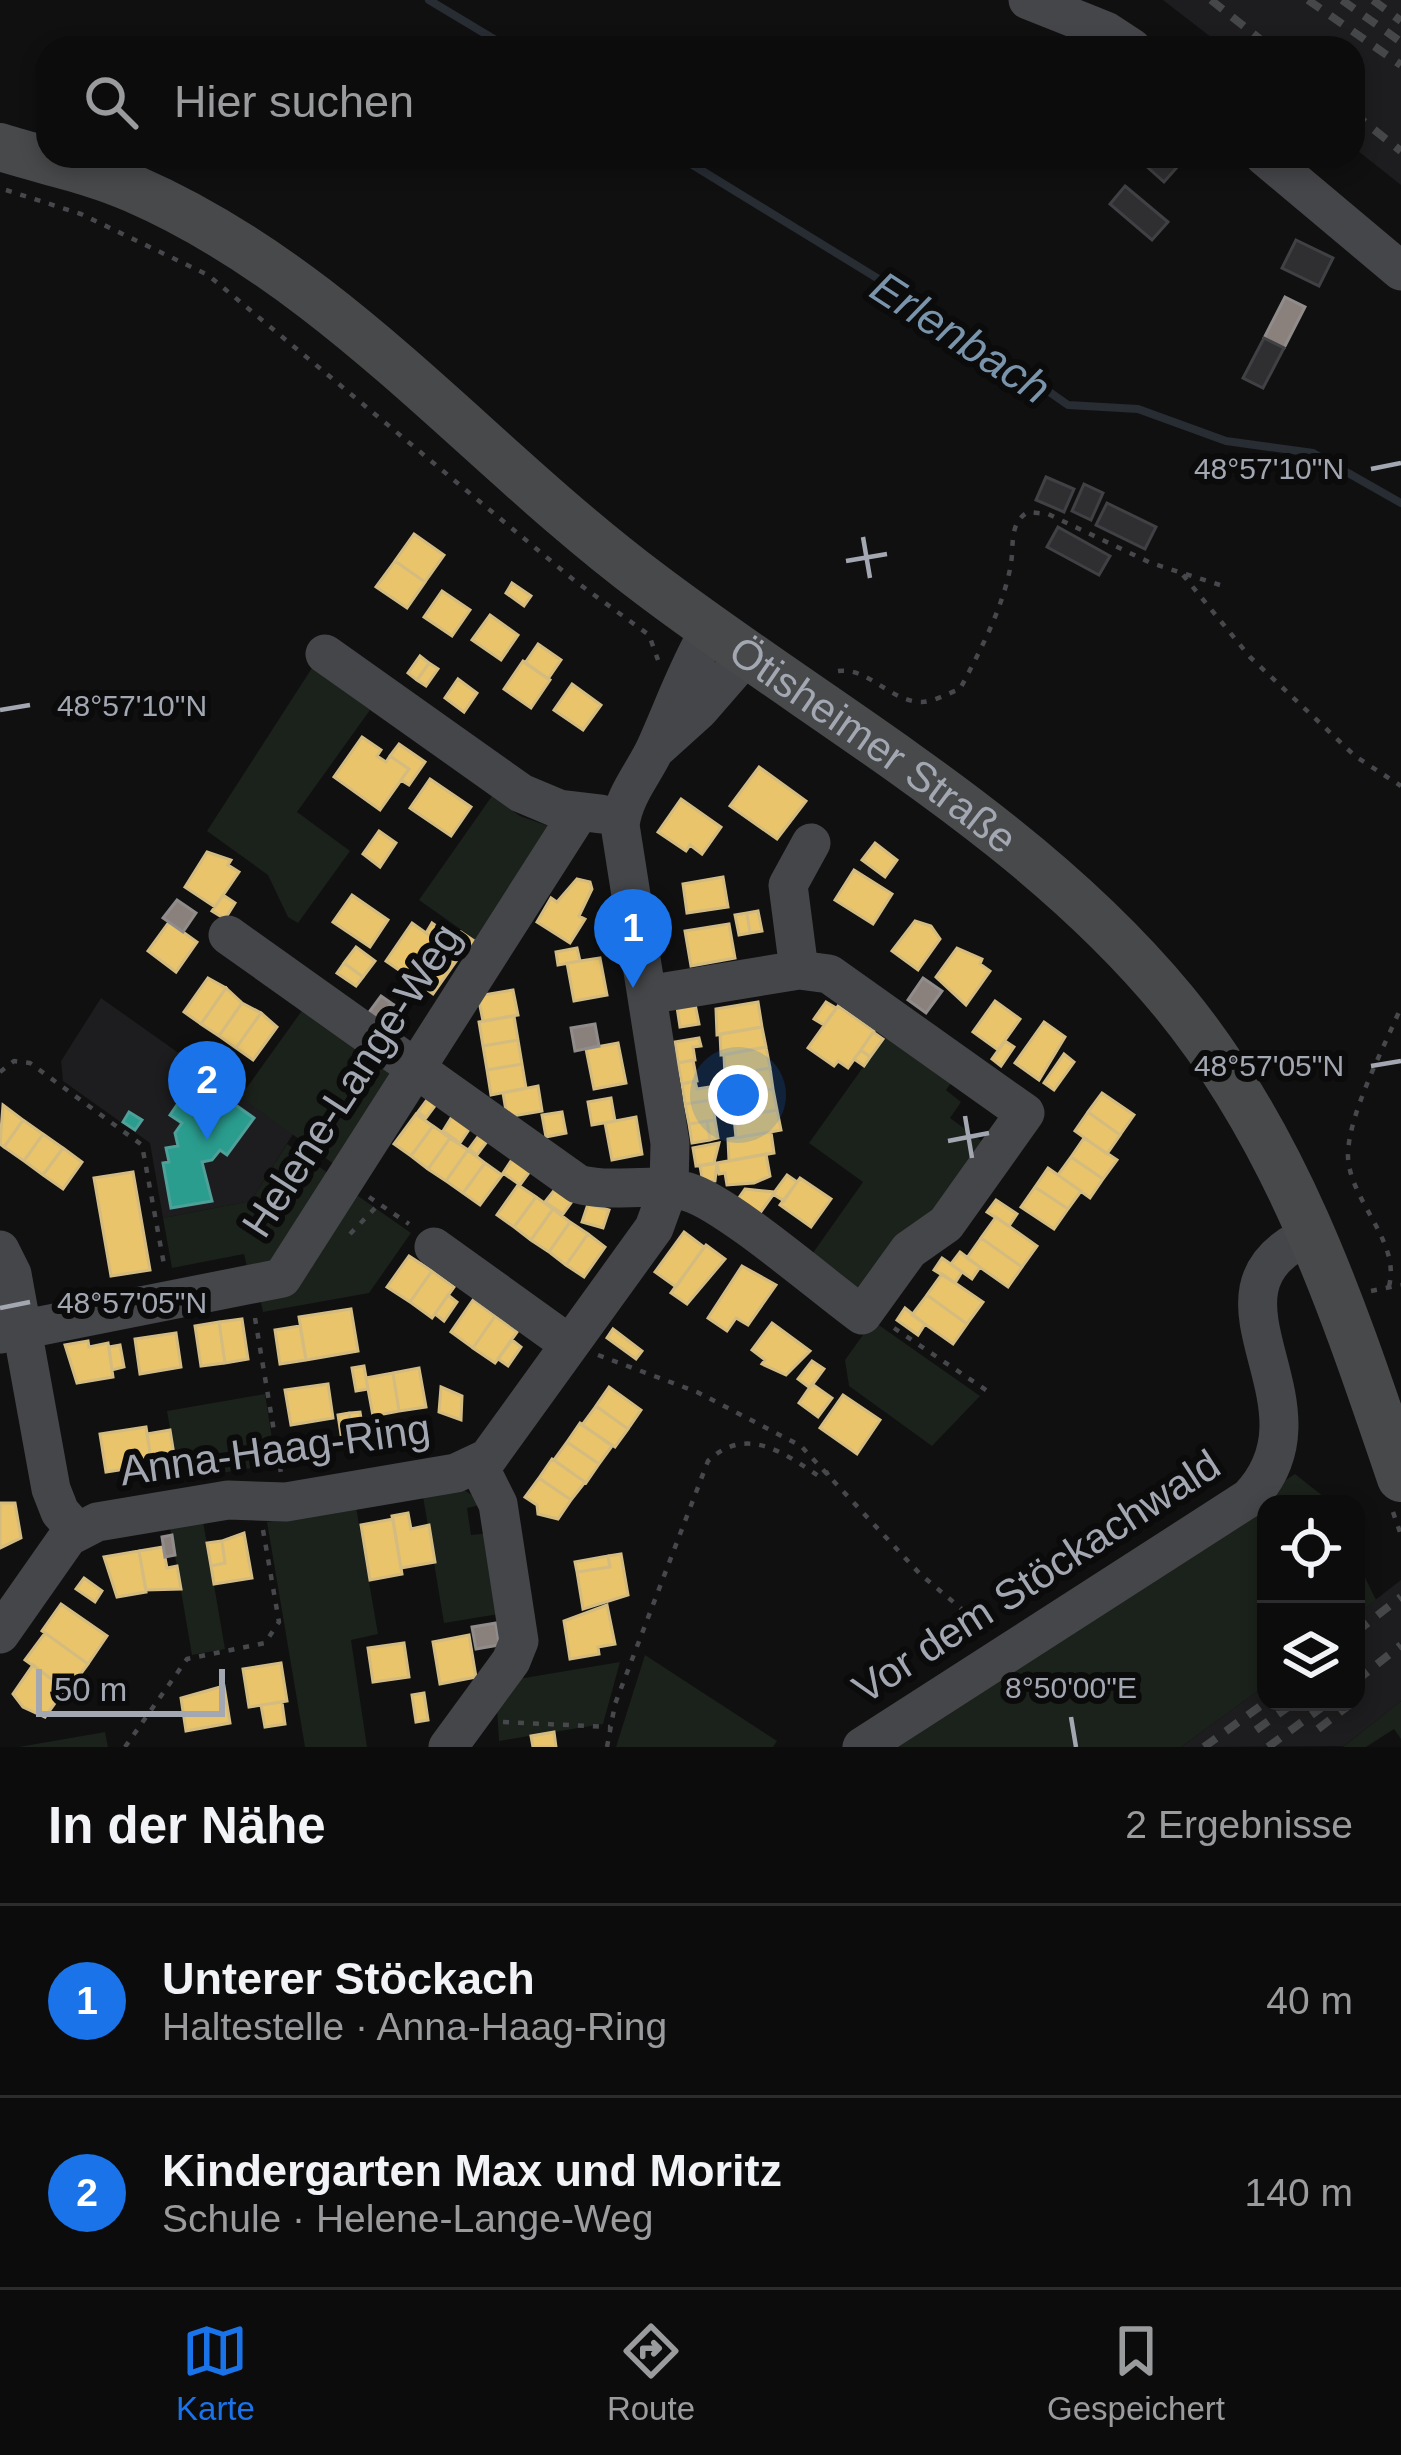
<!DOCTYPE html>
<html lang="de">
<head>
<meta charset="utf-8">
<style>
  :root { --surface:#0c0c0d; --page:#1a1a1b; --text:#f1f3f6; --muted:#9a9b9d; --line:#2c2c2e; --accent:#1a73e8 }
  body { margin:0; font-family:Helvetica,sans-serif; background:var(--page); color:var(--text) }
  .controls { position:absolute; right:36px; bottom:36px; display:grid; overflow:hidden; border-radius:24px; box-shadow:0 6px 18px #0003 }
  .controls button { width:108px; height:108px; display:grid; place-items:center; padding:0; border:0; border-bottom:3px solid var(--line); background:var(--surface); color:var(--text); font:60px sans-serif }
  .scale { position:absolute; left:36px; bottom:30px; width:189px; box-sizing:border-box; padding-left:12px; border:6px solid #a2a7b1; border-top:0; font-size:33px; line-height:42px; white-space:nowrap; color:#a2a7b1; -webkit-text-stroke:9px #0b0b0c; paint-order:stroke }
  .you { position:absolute; left:738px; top:1095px; width:42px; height:42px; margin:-30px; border:9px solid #fff; border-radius:50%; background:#1a73e8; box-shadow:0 0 0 18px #1a73e833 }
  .badge { display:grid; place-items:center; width:78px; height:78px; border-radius:50%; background:var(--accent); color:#fff; font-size:39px; font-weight:700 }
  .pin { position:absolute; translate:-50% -99px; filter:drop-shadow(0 3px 6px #0008) }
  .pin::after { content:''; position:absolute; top:63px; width:42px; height:36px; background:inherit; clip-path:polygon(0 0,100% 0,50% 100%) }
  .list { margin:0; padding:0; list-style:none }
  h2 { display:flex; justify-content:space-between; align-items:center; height:156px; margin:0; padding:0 48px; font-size:51px }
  h2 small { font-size:39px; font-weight:400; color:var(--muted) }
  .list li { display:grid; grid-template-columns:78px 1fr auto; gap:36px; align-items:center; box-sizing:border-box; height:192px; padding:0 48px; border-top:3px solid var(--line) }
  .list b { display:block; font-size:45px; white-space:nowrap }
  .list p { margin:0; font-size:39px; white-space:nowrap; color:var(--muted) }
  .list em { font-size:39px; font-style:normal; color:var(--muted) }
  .icon { flex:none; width:66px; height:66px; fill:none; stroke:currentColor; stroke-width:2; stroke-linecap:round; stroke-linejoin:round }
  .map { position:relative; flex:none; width:1401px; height:1747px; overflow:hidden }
  .search { position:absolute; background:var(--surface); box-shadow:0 6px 18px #0003; left:36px; right:36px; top:36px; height:132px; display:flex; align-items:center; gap:30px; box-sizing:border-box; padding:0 42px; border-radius:36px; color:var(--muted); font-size:45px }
  .sheet { height:540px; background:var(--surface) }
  nav { display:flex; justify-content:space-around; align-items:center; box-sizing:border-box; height:168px; border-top:3px solid var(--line); background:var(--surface); font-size:33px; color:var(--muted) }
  nav a { display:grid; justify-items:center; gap:6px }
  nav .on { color:var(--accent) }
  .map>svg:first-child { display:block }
  .built { fill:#1d1d1f }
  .green { fill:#1b211b }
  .homes { fill:#e9c46a; stroke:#d4bb7f; stroke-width:3 }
  .schools { fill:#2a9d8f; stroke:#4ea099; stroke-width:3 }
  .industry { fill:#8a817c; stroke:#918c8c; stroke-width:3 }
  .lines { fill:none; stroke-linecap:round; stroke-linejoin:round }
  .stream { stroke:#272d33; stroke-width:8 }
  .building { fill:#2f2f31; stroke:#404144; stroke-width:3 }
  .path { stroke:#46484b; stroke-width:4.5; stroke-dasharray:6 9; stroke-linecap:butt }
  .minor { stroke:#454649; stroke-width:39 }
  .major { stroke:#47494b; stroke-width:48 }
  .rail { stroke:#454749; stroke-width:8; stroke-dasharray:15 12; stroke-linecap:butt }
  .ticks { fill:none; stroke:#a2a7b1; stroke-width:4.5 }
  .labels { text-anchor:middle; stroke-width:12; stroke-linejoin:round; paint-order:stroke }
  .street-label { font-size:42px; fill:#a2a7b1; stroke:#0b0b0c }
  .water-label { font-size:45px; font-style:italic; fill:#7a95ab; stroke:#0b0b0c }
  .ticks-label { font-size:30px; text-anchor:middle; fill:#a2a7b1; stroke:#0b0b0c; stroke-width:12; stroke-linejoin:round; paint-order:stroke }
</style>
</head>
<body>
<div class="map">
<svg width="1401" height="1747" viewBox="0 0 1401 1747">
  <rect width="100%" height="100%" fill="#101011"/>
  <!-- built -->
  <path class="built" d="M1163 0H1401V185L1353 147V48H1225Z
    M101 998 293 1134 251 1201 163 1218 150 1143 63 1081 61 1061Z
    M1401 1580V1701L1344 1746 1181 1747 1266 1685V1702H1356V1615Z"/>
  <!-- green -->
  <path class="green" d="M312 668 370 710 297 812 350 851 298 923 288 917 268 875 207 831Z
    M492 796 520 816 554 828 480 943 419 900Z
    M306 1005 399 1071 338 1167 240 1097Z
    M891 1028 957 1075 946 1090 961 1102 950 1118 991 1148 865 1300 808 1260 863 1182 809 1143Z
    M287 1144 332 1176 274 1267 248 1272 244 1254 172 1268 163 1218 251 1201Z
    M351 1191 411 1233 369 1293 263 1312 259 1294Z
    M873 1321 980 1396 932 1446 849 1386 845 1360Z
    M265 1394 276 1464 179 1480 167 1411Z
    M1295 1474 1333 1504H1266V1685L1181 1747H876Z
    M463 1489 485 1504 467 1508 471 1535 491 1533 505 1613 444 1623 423 1496Z
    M356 1507 378 1634 351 1640 367 1747H305L267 1522Z
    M203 1521 225 1649 192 1655 170 1527Z
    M1356 1559 1376 1600 1356 1615Z
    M645 1655 777 1741 773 1747H616Z
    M620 1662 603 1724 499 1741 497 1707 512 1680Z
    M1401 1701V1739L1394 1729 1366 1747H1343Z
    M105 1732 108 1747H19Z"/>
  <!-- homes -->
  <path class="homes" d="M414 534 444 555 425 582 395 561Z
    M395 561 425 582 407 608 376 587Z
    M512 583 531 596 524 606 506 593Z
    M442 591 470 610 452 636 424 617Z
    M490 615 518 635 501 660 472 640Z
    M538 644 561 660 548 679 525 663Z
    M420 656 429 663 417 680 408 673Z
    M523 661 550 680 531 708 504 689Z
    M429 663 438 669 426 686 417 680Z
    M458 679 477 693 464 712 445 698Z
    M572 684 601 705 583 730 554 710Z
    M362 737 381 750 377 756 386 762 390 756 409 769 380 810 334 777Z
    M399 744 425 762 409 785 401 780 409 769 390 756Z
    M759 767 806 801 777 839 730 806Z
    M430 779 471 807 451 836 410 808Z
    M681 799 721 827 702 854 690 845 686 851 658 832Z
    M379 831 396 843 380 867 363 854Z
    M875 843 897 860 885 877 862 860Z
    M207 852 231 860 228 865 239 872 215 907 185 887Z
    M854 870 892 894 873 924 835 900Z
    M723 877 728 907 687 913 683 884Z
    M577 879 590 882 592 889 579 916 585 919 570 943 537 922 551 898 557 902Z
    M223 895 235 903 225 919 212 911Z
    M352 895 388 920 370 947 333 922Z
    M758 911 762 931 750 933 747 913Z
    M747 913 750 933 739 935 735 915Z
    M915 921 931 926 940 939 918 970 892 951Z
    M169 922 197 942 176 972 148 951Z
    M412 923 436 940 409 977 386 961Z
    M432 923 442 930 436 940 426 933Z
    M729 924 735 958 691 966 685 931Z
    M442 930 454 939 447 948 436 940Z
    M461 932 476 942 469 951 454 942Z
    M436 940 459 957 433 994 409 977Z
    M356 947 375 961 363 977 344 963Z
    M577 948 580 961 558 965 556 952Z
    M957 948 982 959 980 964 990 971 966 1005 936 977Z
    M600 958 607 995 574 1001 567 963Z
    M344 963 363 977 356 986 337 973Z
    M208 978 226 988 201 1024 184 1012Z
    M226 988 242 1003 219 1036 201 1024Z
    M513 990 518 1015 483 1021 478 996Z
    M995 1001 1020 1019 998 1050 973 1032Z
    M758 1002 762 1027 717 1035 716 1009Z
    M826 1002 836 1008 824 1025 814 1019Z
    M242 1003 261 1013 236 1048 219 1036Z
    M695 1004 699 1024 680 1027 677 1007Z
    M838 1006 874 1031 848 1068 838 1061 834 1066 808 1048Z
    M261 1013 277 1027 253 1060 236 1048Z
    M514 1016 518 1040 483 1046 479 1022Z
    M1044 1022 1065 1037 1039 1080 1015 1063Z
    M762 1027 766 1047 721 1055 720 1034Z
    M873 1032 883 1039 870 1057 861 1050Z
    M699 1038 701 1046 693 1047 695 1060 678 1063 675 1042Z
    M518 1040 522 1064 487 1070 483 1046Z
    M1005 1041 1014 1047 1001 1066 992 1059Z
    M618 1043 626 1083 594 1089 586 1049Z
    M766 1047 770 1068 725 1076 724 1055Z
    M861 1050 870 1057 864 1066 854 1059Z
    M1064 1054 1074 1062 1054 1090 1044 1083Z
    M693 1060 697 1081 682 1084 678 1063Z
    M522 1064 526 1088 491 1095 487 1070Z
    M770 1068 773 1089 728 1097 727 1075Z
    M695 1081 697 1089 710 1087 712 1100 685 1104 682 1084Z
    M538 1086 542 1111 507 1117 503 1093Z
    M773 1089 777 1110 732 1117 731 1096Z
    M1102 1093 1134 1115 1120 1135 1088 1112Z
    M429 1097 437 1103 426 1118 418 1112Z
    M611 1098 615 1121 592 1125 588 1102Z
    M712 1100 715 1120 689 1124 685 1104Z
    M3 1105 23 1120 4 1147 0 1144Z
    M777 1110 781 1130 736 1138 734 1117Z
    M562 1112 566 1133 546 1137 542 1115Z
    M1088 1112 1120 1135 1107 1154 1075 1131Z
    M416 1114 433 1126 411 1156 394 1144Z
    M453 1115 470 1128 460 1143 443 1131Z
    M636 1117 642 1154 612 1160 605 1123Z
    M23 1120 43 1134 24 1161 4 1147Z
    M715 1120 718 1138 710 1140 707 1121Z
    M707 1121 710 1140 692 1143 689 1124Z
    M433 1126 450 1138 428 1169 411 1156Z
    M771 1132 774 1153 729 1161 728 1139Z
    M43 1134 63 1148 43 1175 24 1161Z
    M480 1134 488 1140 477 1155 469 1149Z
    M450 1138 468 1150 446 1181 428 1169Z
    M1084 1138 1117 1160 1103 1179 1071 1157Z
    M719 1143 714 1163 696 1166 693 1148Z
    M63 1148 82 1162 63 1189 43 1175Z
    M468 1150 485 1163 463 1193 446 1181Z
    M766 1154 770 1176 754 1183 727 1185 725 1173 719 1174 717 1163Z
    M1071 1157 1103 1179 1090 1198 1058 1175Z
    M513 1158 531 1170 520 1185 503 1173Z
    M485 1163 502 1175 480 1205 463 1193Z
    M717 1163 715 1181 703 1183 700 1166Z
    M1048 1168 1081 1191 1068 1209 1035 1187Z
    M133 1172 150 1270 111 1276 94 1178Z
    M787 1175 797 1182 784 1201 773 1194Z
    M800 1178 831 1199 811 1227 780 1205Z
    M518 1185 536 1197 514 1227 497 1215Z
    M1035 1187 1068 1209 1054 1229 1021 1207Z
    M556 1188 573 1200 563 1214 545 1202Z
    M745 1189 775 1192 755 1220 734 1205Z
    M536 1197 553 1209 531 1240 514 1227Z
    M996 1200 1017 1214 1009 1226 987 1212Z
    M588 1204 609 1210 603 1228 582 1222Z
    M553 1209 570 1222 549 1252 531 1240Z
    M996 1217 1037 1246 1022 1267 981 1238Z
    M570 1222 588 1234 566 1265 549 1252Z
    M684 1232 704 1247 676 1287 655 1272Z
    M588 1234 605 1247 584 1277 566 1265Z
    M981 1238 1022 1267 1008 1287 967 1258Z
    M706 1245 725 1259 687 1304 671 1293Z
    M960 1252 980 1267 972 1279 951 1264Z
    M409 1256 432 1271 410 1302 387 1287Z
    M942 1258 962 1272 955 1283 934 1270Z
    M742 1266 776 1285 748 1325 736 1318 727 1331 708 1318Z
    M432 1271 454 1287 432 1318 410 1302Z
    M942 1274 983 1302 967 1324 927 1295Z
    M448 1295 457 1302 444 1321 435 1314Z
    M927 1295 967 1324 953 1344 912 1315Z
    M473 1300 495 1316 473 1348 451 1332Z
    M905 1308 925 1324 918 1335 897 1320Z
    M351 1309 358 1351 306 1360 299 1317Z
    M495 1316 517 1332 495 1363 473 1348Z
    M242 1319 248 1359 225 1363 219 1322Z
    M219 1322 225 1363 201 1366 195 1326Z
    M772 1323 810 1351 786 1375 762 1364 765 1360 752 1350Z
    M300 1326 306 1360 280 1364 275 1330Z
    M613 1329 642 1351 636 1359 607 1338Z
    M176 1333 181 1367 140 1374 135 1339Z
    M512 1340 521 1347 508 1366 498 1359Z
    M88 1341 89 1347 108 1343 113 1377 77 1383 65 1345Z
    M120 1345 124 1367 112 1370 109 1347Z
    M812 1361 824 1369 810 1388 798 1379Z
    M364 1366 368 1389 356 1391 352 1368Z
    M419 1368 426 1407 399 1411 393 1373Z
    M393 1373 399 1411 373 1416 366 1378Z
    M328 1384 333 1418 291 1425 285 1390Z
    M812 1384 832 1398 818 1417 799 1403Z
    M441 1387 462 1396 461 1420 439 1412Z
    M609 1387 641 1410 628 1429 596 1406Z
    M843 1395 880 1420 857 1454 820 1428Z
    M596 1406 628 1429 615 1447 582 1425Z
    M360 1412 364 1437 353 1439 349 1413Z
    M349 1413 353 1439 342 1441 338 1415Z
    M580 1423 612 1446 599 1464 567 1442Z
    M146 1427 152 1465 106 1472 100 1434Z
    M170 1430 175 1461 152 1465 147 1434Z
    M567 1442 599 1464 586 1483 554 1460Z
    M552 1459 585 1482 571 1500 539 1478Z
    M539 1478 571 1500 558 1519 538 1514 537 1505 525 1497Z
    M0 1503H15L21 1538 0 1548Z
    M408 1513 411 1529 429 1525 435 1562 401 1568 392 1516Z
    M393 1519 402 1574 370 1580 361 1525Z
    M244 1533 252 1578 214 1584 211 1566 225 1563 222 1541Z
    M222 1541 225 1563 211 1566 207 1543Z
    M163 1547 167 1568 177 1566 181 1589 146 1590 139 1551Z
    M139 1551 146 1592 117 1597 104 1557Z
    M621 1554 628 1595 583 1609 577 1572 610 1567 608 1556Z
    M608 1556 610 1567 577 1572 575 1562Z
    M84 1578 102 1591 95 1602 76 1589Z
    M61 1604 107 1636 88 1664 42 1631Z
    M607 1605 615 1644 598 1647 599 1654 570 1659 564 1621Z
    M45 1633 88 1664 68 1691 25 1660Z
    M469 1635 476 1677 440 1684 433 1642Z
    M404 1643 409 1677 373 1682 368 1648Z
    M281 1663 287 1701 249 1707 243 1669Z
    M33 1665 65 1689 45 1717 23 1707 13 1694Z
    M224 1686 230 1723 186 1731 181 1698Z
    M424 1693 428 1720 416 1722 412 1695Z
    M282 1702 285 1724 265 1727 261 1705Z
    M554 1732 556 1747H533L531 1736Z"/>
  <!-- schools -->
  <path class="schools" d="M196 1077 254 1118 227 1155 220 1150 212 1160 202 1162 212 1201 171 1208 163 1163 169 1162 166 1148 178 1146 175 1133 182 1123 170 1115Z
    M129 1112 142 1120 135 1130 123 1122Z"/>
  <!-- industry -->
  <path class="industry" d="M1285 297 1305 307 1284 348 1264 338Z
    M177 900 196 913 183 932 163 918Z
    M923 978 942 991 926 1013 908 1000Z
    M381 996 391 1003 378 1023 367 1015Z
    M391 1003 402 1010 388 1030 378 1023Z
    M595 1024 599 1046 575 1051 571 1028Z
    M172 1535 175 1555 165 1557 162 1537Z
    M496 1623 499 1645 476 1649 472 1627Z"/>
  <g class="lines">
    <!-- stream -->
    <path class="stream" d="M429 0 509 48
      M678 156 952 324 1068 405 1138 409 1226 441 1313 453 1401 503"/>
  </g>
  <!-- building -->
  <path class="building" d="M1135 156H1187L1164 182Z
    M1125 186 1168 222 1152 240 1110 204Z
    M1296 240 1333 258 1319 286 1282 268Z
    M1264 338 1284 348 1263 388 1243 378Z
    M1046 477 1074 489 1064 512 1036 500Z
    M1084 484 1103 493 1091 520 1072 511Z
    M1107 503 1156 527 1145 549 1096 525Z
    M1058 527 1110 556 1099 575 1047 547Z"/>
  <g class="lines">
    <!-- path -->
    <path class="path" d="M6 190 81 214 208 275 575 581 649 635 658 660
      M1183 575 1250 657 1355 756 1401 786
      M838 671C869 667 890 702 922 702 933 702 949 693 960 689 981 649 1003 608 1011 564 1014 544 1009 523 1028 512L1048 514 1151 563 1220 585
      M0 1072 14 1061 30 1063 142 1145 165 1270
      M369 1197 409 1224
      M350 1234 379 1204
      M1389 1286C1401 1242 1350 1201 1348 1157 1347 1116 1385 1046 1401 1007
      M1371 1291 1401 1285
      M255 1318 281 1473
      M894 1328 989 1392
      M598 1355 697 1392 801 1446 920 1574 988 1631
      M1393 1512 1401 1535
      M503 1722 610 1727
      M125 1747 187 1659 265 1643 279 1622 263 1530
      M607 1747 615 1704 708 1461C746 1425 783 1452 820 1477L829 1472"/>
    <!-- minor -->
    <path class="minor" d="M1028 0 1106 31 1132 48
      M1264 156 1401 271
      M325 654 521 793 559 809 601 814
      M658 747 699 710 746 656
      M228 935 578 1184C613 1194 650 1181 688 1192 728 1204 822 1286 862 1315L909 1250 946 1224 1025 1113 829 974 799 970 647 995
      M799 970 788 885 811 843
      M434 1247 569 1344
      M0 1250 12 1274 51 1489 60 1512 76 1530
      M0 1334 282 1278 573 822 574 812
      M0 1634 68 1537 97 1522 228 1500 286 1502 456 1473 488 1458 654 1228 669 1187 670 1143 620 825C624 795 642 776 655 749 674 707 686 671 710 629
      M448 1747 511 1661 519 1641 498 1504 478 1464
      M862 1747 1249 1498C1341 1402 1179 1290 1314 1233"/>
    <!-- major -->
    <path class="major" id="s1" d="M0 147C44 161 92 170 134 189 336 277 477 455 650 584 827 718 1031 828 1174 1002 1289 1142 1343 1308 1401 1478"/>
    <!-- rail -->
    <path class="rail" d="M1211 0 1271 48
      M1308 0 1401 65
      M1342 0 1401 42
      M1373 0 1401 21
      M1353 113 1401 151
      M1356 1632 1401 1597
      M1356 1681 1401 1645
      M1318 1729 1353 1702
      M1256 1730 1295 1702
      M1204 1747 1266 1702
      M1268 1747 1329 1702"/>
  </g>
  <!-- ticks -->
  <path class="ticks" d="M1371 469 1401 463M863 537 870 578M846 561 887 554M0 710 30 705M1371 1066 1401 1061M965 1116 972 1158M948 1141 989 1133M0 1308 30 1302M1071 1717 1076 1747"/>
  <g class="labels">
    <!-- street labels -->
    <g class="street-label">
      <text dy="15" stroke="none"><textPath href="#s1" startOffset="1068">Ötisheimer Straße</textPath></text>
      <text transform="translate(351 1080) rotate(-57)" y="15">Helene-Lange-Weg</text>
      <text transform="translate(275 1449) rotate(-8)" y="15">Anna-Haag-Ring</text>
      <text transform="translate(1036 1576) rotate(-33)" y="15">Vor dem Stöckachwald</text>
    </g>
    <!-- water labels -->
    <g class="water-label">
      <text transform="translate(961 337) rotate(33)" y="16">Erlenbach</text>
    </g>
  </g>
  <g class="ticks-label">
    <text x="1269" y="479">48°57'10"N</text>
    <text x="132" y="716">48°57'10"N</text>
    <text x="1269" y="1076">48°57'05"N</text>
    <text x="132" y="1313">48°57'05"N</text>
    <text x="1071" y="1698">8°50'00"E</text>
  </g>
</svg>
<div class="controls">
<button><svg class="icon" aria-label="locate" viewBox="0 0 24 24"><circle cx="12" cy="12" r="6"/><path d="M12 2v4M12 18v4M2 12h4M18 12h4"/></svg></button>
<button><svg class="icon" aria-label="layers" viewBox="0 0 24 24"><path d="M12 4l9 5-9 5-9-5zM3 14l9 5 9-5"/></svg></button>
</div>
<div class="scale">50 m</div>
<div class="you"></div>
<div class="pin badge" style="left:633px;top:988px">1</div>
<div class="pin badge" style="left:207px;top:1140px">2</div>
<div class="search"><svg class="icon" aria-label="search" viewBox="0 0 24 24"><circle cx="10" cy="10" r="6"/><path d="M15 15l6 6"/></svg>Hier suchen</div>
</div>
<section class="sheet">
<h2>In der Nähe<small>2 Ergebnisse</small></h2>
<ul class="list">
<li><span class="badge">1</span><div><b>Unterer Stöckach</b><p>Haltestelle · Anna-Haag-Ring</p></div><em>40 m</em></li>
<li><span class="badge">2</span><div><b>Kindergarten Max und Moritz</b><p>Schule · Helene-Lange-Weg</p></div><em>140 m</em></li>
</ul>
</section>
<nav>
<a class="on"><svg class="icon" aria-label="map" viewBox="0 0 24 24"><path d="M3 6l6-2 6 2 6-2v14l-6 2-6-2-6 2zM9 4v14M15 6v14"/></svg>Karte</a>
<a><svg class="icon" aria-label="directions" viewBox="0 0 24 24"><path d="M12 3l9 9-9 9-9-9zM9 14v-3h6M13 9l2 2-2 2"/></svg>Route</a>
<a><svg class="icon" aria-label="saved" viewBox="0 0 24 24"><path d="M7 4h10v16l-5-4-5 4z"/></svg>Gespeichert</a>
</nav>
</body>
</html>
